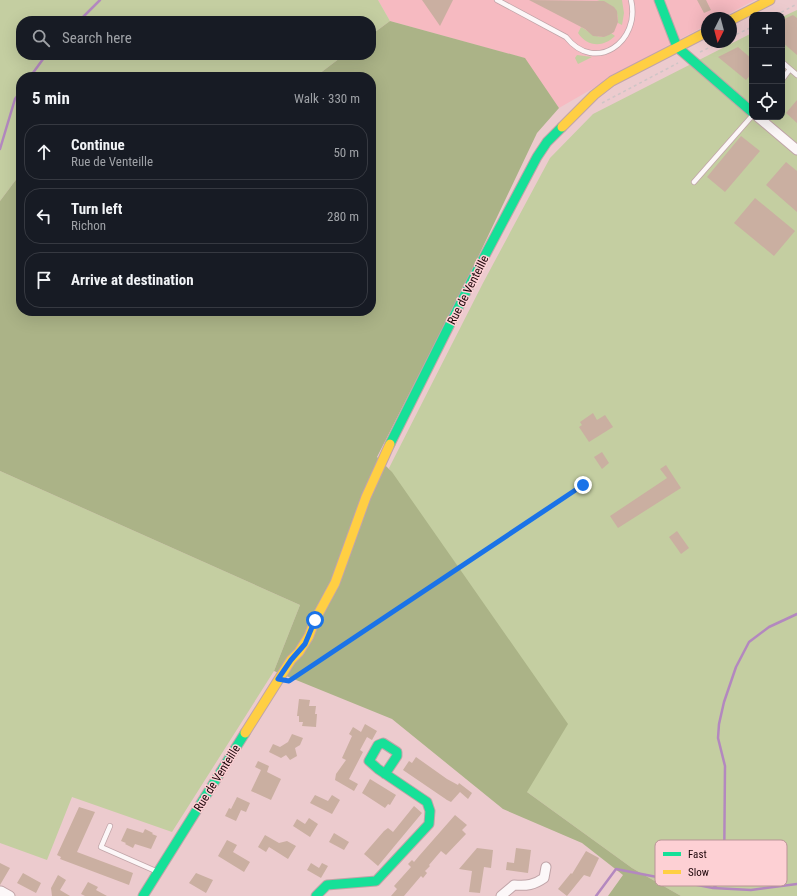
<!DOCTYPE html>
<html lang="en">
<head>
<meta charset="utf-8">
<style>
  :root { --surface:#171b24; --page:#242831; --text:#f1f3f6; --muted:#9ea1a6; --line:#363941 }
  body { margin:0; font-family:"Roboto Condensed",sans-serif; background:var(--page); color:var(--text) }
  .controls { position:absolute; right:12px; top:12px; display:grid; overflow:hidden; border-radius:8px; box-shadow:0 4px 16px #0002 }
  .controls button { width:36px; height:36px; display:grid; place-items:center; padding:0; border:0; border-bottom:1px solid var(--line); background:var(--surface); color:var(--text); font:20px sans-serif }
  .compass { position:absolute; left:701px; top:12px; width:36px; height:36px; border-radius:50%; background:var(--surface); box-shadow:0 4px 16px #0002; rotate:186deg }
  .stop { position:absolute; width:12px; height:12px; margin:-9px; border:3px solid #1a73e8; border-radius:50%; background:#fff }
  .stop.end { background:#1a73e8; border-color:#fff; box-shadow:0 1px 4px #0008 }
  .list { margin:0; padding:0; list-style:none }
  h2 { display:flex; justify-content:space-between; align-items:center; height:52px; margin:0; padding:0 16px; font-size:17px }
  h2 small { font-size:13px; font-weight:400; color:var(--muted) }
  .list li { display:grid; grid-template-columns:26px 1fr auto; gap:12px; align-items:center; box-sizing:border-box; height:56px; margin:0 8px 8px; padding:0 8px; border:1px solid var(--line); border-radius:16px }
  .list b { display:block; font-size:15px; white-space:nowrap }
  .list p { margin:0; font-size:13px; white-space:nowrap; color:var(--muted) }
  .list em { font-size:13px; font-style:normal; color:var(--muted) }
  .icon { flex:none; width:22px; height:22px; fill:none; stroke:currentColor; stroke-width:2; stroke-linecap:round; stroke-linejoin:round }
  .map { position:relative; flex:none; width:797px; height:896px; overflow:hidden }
  .search { position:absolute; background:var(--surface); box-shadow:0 4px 16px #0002; left:16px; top:16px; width:360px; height:44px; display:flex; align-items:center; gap:10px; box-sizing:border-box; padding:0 14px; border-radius:16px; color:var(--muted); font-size:15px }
  .panel { position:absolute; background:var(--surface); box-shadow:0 4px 16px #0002; left:16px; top:72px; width:360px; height:244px; border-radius:16px }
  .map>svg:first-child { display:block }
  .built { fill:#f6bac1 }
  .green { fill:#c4cea1 }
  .forest { fill:#abb387 }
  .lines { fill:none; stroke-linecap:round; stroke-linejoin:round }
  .stream { stroke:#b388bf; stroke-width:2.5 }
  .building { fill:#caafa1 }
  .lane-casing { stroke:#c0a4a8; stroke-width:6 }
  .street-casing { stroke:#c0a4a8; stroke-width:11 }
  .fast-casing { stroke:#c0a4a8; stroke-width:11 }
  .slow-casing { stroke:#c0a4a8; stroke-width:11 }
  .path { stroke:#cfc5c6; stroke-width:1.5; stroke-dasharray:3 3; stroke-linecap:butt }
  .lane { stroke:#fcf7f8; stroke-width:4.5 }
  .street { stroke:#fcf7f8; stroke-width:9 }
  .fast { stroke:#16e098; stroke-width:9 }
  .slow { stroke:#ffcf43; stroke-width:9 }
  .route { stroke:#1a73e8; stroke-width:5 }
  .labels { text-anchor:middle; stroke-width:3; stroke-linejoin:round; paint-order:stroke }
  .street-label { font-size:12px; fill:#1c0509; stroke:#fdd0d4 }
  .key { fill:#fdd0d4; stroke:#ba9397; stroke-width:1 }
  .key-label { font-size:11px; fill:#1c0509 }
</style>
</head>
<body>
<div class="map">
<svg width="797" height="896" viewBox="0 0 797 896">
  <rect width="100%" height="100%" fill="#eccbce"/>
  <!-- built -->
  <path class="built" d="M378 0H755L721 18H707V25L665 47 559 108 524 58 390 21Z"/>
  <!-- green -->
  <path class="green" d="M0 0H378L390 21 371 35V21H21V55H344L315 77H21V173L0 201Z
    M597 0H622L624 13 622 25 618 23C619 7 610 4 597 0Z
    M797 10V896H681L632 868 527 792 389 468 483 283 550 158 593 114 752 33V117H782V17Z
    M581 27C592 33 599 42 611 33L615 36C604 47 588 48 578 33Z
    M577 55 592 57 578 64 575 58Z
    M0 471 300 605 274 671 172 832 72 797 47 860 0 843Z"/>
  <!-- forest -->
  <path class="forest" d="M390 21 525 58 559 108 537 133 469 276 377 457 392 472 568 724 527 792 632 868 681 896H608L623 875 582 843 503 809 392 719 274 671 300 605 0 471V201L21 173V311H371V77H315L344 55H371V35Z"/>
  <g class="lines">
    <!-- stream -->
    <path class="stream" d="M79 21 100 0
      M30 77 46 55
      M0 149 15 99 21 91
      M713 888 751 890 797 884
      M596 896 616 869 713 888 724 879 725 766 718 738 719 724 724 702 736 667 749 642 769 627 797 614"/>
  </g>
  <!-- building -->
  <path class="building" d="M422 0H453L440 26Z
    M529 0 604 1 614 7 617 11 618 22 614 32 609 35 604 37 593 36 585 29Z
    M697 0H706L711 10 704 13Z
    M793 15 797 18V55L782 42V20Z
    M738 47 752 59V73L746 80 718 57Z
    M797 100V123L786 113Z
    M741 136 760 151 725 192 707 177Z
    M786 162 797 171V212L766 185Z
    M755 198 795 231 774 256 734 223Z
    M593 413 597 420 605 415 613 427 589 442 579 427 582 425 580 422Z
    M602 452 609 463 602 469 594 457Z
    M666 465 681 488 618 528 610 516 667 478 660 469Z
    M677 531 689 548 681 554 669 537Z
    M299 699 310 700 309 706H316L315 714H317L316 727 302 726 303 722H299V716H297Z
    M365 724 377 731 372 740 367 737 360 750 363 752 349 779 358 784 354 791 335 780 336 774 346 760 342 758 352 736 349 734 353 727 361 732Z
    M292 734 303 738 300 745 295 748 297 756 290 760 286 755 281 758 269 752 273 744 280 747 288 742Z
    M416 757 447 779 458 785 459 783 472 793 468 799 460 792 451 802 447 800 403 770 409 761 412 763Z
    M258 761 269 766 267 772 281 779 271 800 251 791 261 770 255 767Z
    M370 779 396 795 390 805 388 804 385 808 362 793Z
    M315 795 328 801 332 795 340 800 332 814 310 803Z
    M237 797 250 803 246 812 241 810 236 821 225 816 229 808 231 809Z
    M414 806 422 813 378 866 364 854 384 831 388 828 393 832Z
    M79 807 95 812 77 852 133 873 129 885 60 859 61 857 57 855Z
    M455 815 467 825 462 830 466 834 446 855 441 851 429 865 430 866 425 871 427 873 423 878 421 876 404 896H391L397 889 394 886 411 867 408 864 412 860 414 862 419 856Z
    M309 818 318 824 310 837 293 826 297 819 305 824Z
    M127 828 143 833 145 829 153 833 152 834 157 836 151 849 135 844 133 848 125 844 126 843 121 841Z
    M334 833 349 842 344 850 329 842Z
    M265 835 279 843 287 841 296 846 288 859 269 847 266 852 258 847Z
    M227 840 237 845 233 852 250 862 244 872 218 856Z
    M477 848 493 850 491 868 484 867 480 893 469 892 472 871 459 869Z
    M516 848 531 850 528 873 506 870 507 862 514 863Z
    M586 851 599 858 590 877 584 875 567 896 558 889 571 873 572 874Z
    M0 863 10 868 0 885Z
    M311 863 319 868 322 863 328 866 321 878 307 870Z
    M23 873 41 883 36 893 17 883Z
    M196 873 213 880 206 893 189 883Z
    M58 875 66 880 60 890 70 896H52L51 888Z
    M88 882 98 887 96 890 107 896H85L81 894Z"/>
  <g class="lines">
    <defs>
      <path id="lane" d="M497 0 566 37C595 74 641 42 631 0
        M782 62 790 69
        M782 80 790 69 797 75
        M694 182 752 116
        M110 826 101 847 158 872"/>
      <path id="street" d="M758 117 797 150
        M0 894 1 891 10 896
        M501 896 514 885C527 886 534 885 544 878L546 867"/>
      <path id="fast" d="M659 0 677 47 752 112
        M390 444 472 280 537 157 547 142 562 127
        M143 896 245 733
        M316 896 327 885 376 881 429 824 430 811 427 802 378 769 369 761 378 745 383 743 397 752V756L385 774"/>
      <path id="slow" d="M731 20 770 0
        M562 127 594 95 612 81 707 32
        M245 733 291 660 299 652 309 636 315 620 335 583 366 497 390 444"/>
    </defs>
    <!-- lane casing -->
    <use href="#lane" class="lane-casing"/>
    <!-- street casing -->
    <use href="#street" class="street-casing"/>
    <!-- fast casing -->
    <use href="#fast" class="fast-casing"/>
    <!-- slow casing -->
    <use href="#slow" class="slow-casing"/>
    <!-- path -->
    <path class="path" d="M776 15 797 4
      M731 37 752 27
      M700 52 721 42
      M602 103 678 63
      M293 678 583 485"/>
    <!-- lane -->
    <use href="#lane" class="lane"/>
    <!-- street -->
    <use href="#street" class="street"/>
    <!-- fast -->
    <use href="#fast" class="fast"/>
    <!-- slow -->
    <use href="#slow" class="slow"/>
  </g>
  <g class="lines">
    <!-- route -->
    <path class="route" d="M315 620 305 644 291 660 278 679 289 681 583 485"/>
  </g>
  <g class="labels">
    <!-- street labels -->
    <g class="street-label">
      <text transform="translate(468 290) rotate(-63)" y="4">Rue de Venteille</text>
      <text transform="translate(217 778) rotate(-58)" y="4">Rue de Venteille</text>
    </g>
  </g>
  <!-- legend -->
  <rect x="655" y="840" width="132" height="46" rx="6" class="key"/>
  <rect x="663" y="852" width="18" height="4" fill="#16e098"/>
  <rect x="663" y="870" width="18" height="4" fill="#ffcf43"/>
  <g class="key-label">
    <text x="688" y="858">Fast</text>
    <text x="688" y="876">Slow</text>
  </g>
</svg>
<div class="controls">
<button>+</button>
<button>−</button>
<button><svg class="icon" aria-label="locate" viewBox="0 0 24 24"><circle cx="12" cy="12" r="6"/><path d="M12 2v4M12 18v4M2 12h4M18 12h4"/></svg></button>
</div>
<svg class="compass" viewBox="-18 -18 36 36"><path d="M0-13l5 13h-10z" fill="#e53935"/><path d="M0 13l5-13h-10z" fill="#9ea1a6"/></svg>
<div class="stop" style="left:315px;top:620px"></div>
<div class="stop end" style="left:583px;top:485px"></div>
<div class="search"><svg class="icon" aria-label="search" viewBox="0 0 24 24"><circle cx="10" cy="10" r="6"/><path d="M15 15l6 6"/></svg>Search here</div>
<section class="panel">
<h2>5 min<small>Walk · 330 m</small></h2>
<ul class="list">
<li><svg class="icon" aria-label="ahead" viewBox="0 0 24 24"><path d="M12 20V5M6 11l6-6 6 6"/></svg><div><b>Continue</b><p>Rue de Venteille</p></div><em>50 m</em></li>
<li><svg class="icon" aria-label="left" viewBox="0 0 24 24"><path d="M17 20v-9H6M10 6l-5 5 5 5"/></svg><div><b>Turn left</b><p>Richon</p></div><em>280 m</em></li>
<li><svg class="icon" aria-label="arrive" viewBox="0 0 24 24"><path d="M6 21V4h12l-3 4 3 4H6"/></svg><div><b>Arrive at destination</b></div></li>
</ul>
</section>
</div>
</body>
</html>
